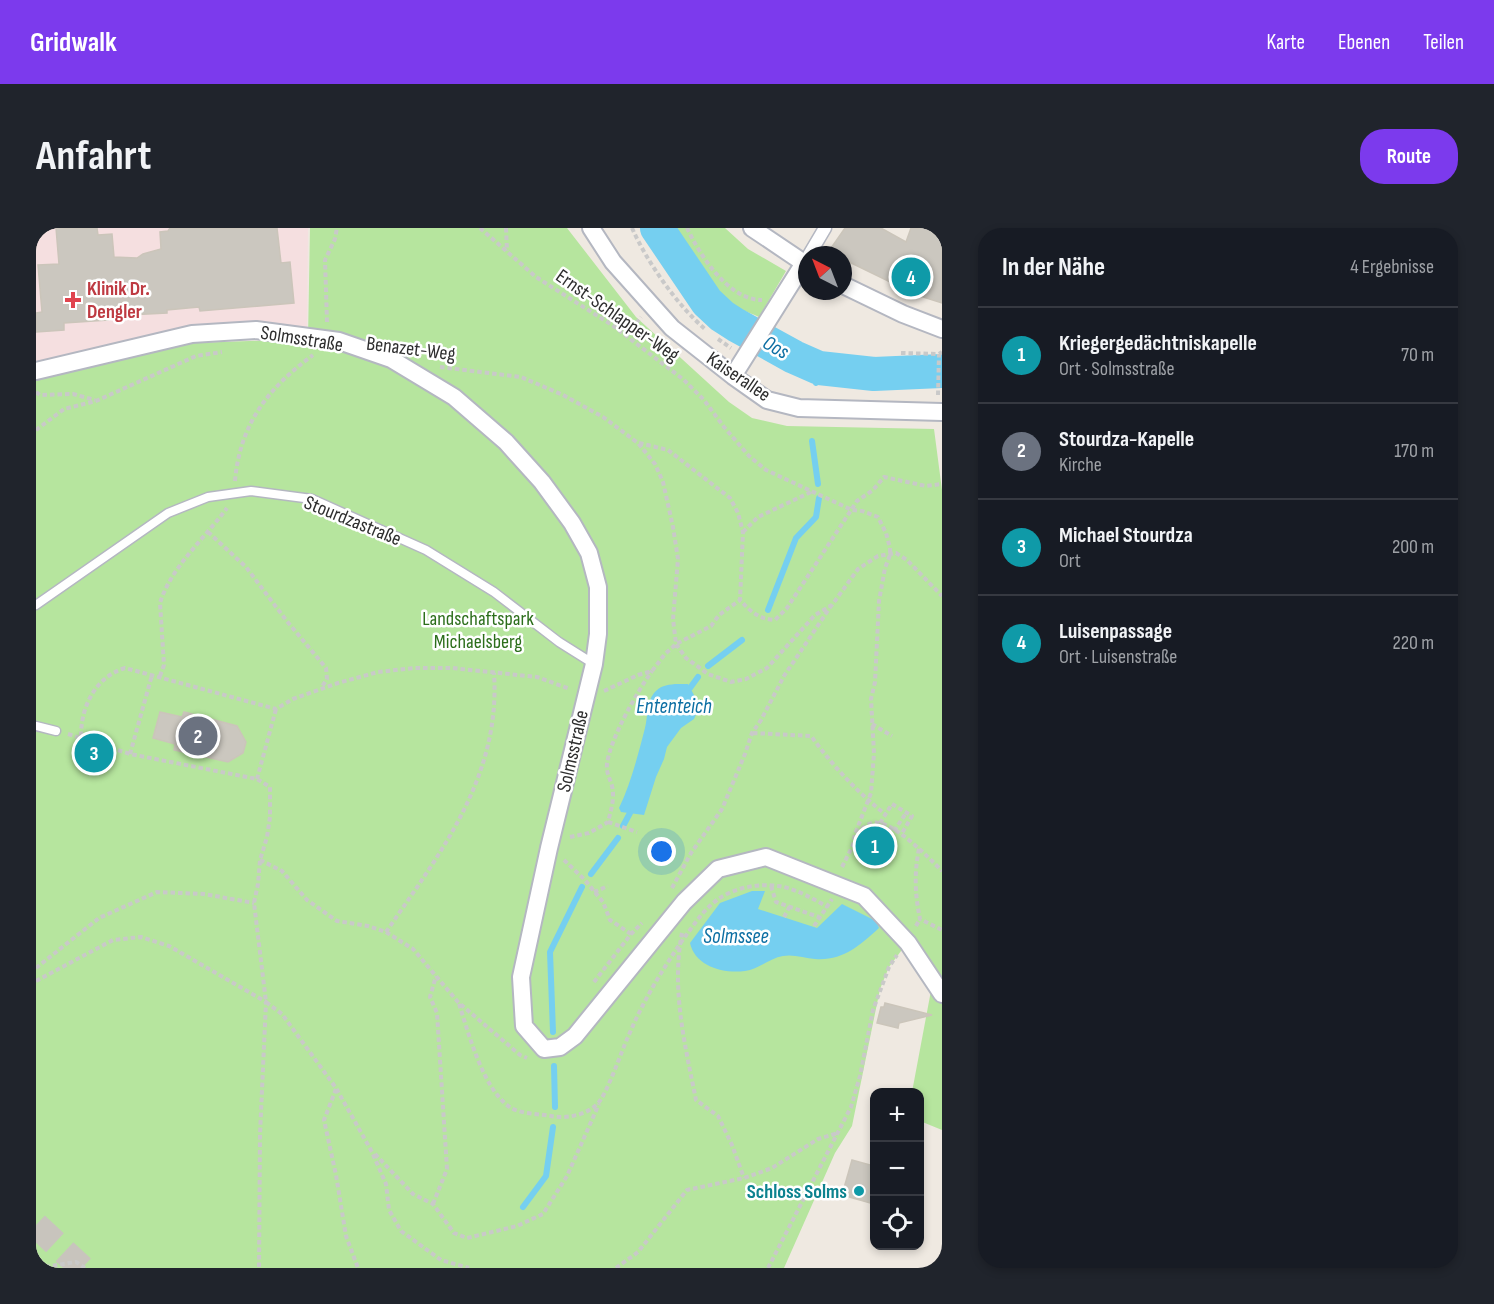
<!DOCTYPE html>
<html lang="de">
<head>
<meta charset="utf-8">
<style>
  :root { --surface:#171b24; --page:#20242c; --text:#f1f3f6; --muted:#9ea1a6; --line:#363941; --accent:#7c3aed }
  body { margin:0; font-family:"Sofia Sans Condensed",sans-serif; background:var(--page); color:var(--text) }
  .controls { position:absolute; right:18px; bottom:18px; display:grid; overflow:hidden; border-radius:12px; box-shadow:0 3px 9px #0003 }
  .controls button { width:54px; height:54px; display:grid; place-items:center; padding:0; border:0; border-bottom:2px solid var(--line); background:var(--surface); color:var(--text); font:30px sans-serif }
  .compass { position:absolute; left:762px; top:18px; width:54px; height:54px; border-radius:50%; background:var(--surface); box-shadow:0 3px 9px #0003; rotate:318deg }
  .you { position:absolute; left:626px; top:624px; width:21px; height:21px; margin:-15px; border:4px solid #fff; border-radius:50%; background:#1a73e8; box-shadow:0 0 0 9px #1a73e833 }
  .badge { display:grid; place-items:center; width:39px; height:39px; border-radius:50%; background:var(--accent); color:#fff; font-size:20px; font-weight:700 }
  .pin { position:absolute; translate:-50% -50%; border:3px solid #fff; box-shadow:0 2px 6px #0006 }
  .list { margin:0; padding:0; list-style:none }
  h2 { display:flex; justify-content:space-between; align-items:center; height:78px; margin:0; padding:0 24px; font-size:26px }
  h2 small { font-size:20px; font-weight:400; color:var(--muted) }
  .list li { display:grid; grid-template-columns:39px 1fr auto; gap:18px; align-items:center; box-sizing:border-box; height:96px; padding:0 24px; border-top:2px solid var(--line) }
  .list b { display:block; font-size:22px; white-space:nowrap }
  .list p { margin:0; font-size:20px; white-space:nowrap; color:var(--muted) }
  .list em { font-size:20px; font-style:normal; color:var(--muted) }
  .icon { flex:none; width:33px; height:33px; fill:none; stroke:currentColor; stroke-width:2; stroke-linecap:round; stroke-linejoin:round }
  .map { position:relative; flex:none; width:906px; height:1040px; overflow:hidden; border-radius:24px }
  header { display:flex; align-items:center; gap:36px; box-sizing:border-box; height:84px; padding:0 30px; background:var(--accent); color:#fff }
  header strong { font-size:28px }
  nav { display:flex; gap:33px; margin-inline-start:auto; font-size:21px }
  .intro { display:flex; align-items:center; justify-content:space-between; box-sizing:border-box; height:144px; padding:0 36px }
  h1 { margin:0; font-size:42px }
  .button { padding:15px 27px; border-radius:24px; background:var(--accent); color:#fff; font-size:21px; font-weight:700 }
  main { display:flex; gap:36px; padding:0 36px }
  aside { flex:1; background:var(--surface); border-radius:24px; box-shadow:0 3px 9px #0003 }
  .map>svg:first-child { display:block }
  .medical { fill:#f5dfe0 }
  .green { fill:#b6e59e }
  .water { fill:#75cff0 }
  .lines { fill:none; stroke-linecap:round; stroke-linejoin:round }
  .stream { stroke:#75cff0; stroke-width:6 }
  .river { stroke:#75cff0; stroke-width:34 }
  .building { fill:#cbc7bf; stroke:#cbc5ba; stroke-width:1.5 }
  .primary-tunnel { stroke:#c8c4bd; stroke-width:26; stroke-dasharray:26 13; stroke-linecap:butt }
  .service-casing { stroke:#b4b7c1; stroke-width:11 }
  .pedestrian-casing { stroke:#b4b7c1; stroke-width:15 }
  .minor-casing { stroke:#b4b7c1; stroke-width:20 }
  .path { stroke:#c9c9c9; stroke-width:4; stroke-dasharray:4.5 3; stroke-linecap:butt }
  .service { stroke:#fff; stroke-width:8 }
  .pedestrian { stroke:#fff; stroke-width:12 }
  .minor { stroke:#fff; stroke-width:16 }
  .health-dot { fill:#e0444e; stroke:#fff; stroke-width:2 }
  .culture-dot { fill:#0f9aa8; stroke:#fff; stroke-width:2 }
  .labels { text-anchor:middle; stroke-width:5; stroke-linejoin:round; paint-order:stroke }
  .health-label { font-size:20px; font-weight:bold; fill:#be3a42; stroke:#fff; text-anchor:start }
  .street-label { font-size:20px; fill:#2e2e2e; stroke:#fff }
  .park-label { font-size:20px; fill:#2c6e1b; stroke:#fff }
  .culture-label { font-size:20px; font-weight:bold; fill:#0d838f; stroke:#fff; text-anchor:end }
  .water-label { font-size:21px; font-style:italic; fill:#0d6fa3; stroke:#fff }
</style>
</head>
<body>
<header>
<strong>Gridwalk</strong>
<nav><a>Karte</a><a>Ebenen</a><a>Teilen</a></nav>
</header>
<div class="intro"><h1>Anfahrt</h1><a class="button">Route</a></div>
<main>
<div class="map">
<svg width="906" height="1040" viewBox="0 0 906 1040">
  <rect width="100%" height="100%" fill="#efe9e1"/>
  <!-- medical -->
  <path class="medical" d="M0 0H272L271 110 157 114 0 146Z"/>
  <!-- green -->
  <path class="green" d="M274 0H531L600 89 693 174 716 190 751 198 898 201 906 262V902L884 893V864H876L897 752 871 715 853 739 844 761 816 898 799 925 748 1040H0V148L158 115 272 111Z
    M639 0H689L712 21 750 43 723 89C712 84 697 79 688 71 673 57 648 19 639 0Z"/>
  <!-- water -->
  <path class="water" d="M639 456H652L664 478 658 491 645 500 631 519 628 531 620 549 608 587 585 584 583 580C595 555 602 527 609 500 612 489 610 475 618 465 624 458 630 457 639 456Z
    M716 663H729L722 681 781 700 806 676 840 693 843 700C823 718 807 733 779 731 769 730 757 726 747 728 734 730 723 741 709 743 687 746 659 738 654 715L684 675Z"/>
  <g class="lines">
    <!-- stream -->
    <path class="stream" d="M780 155 783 140
      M776 213 782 256
      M732 382 760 310 780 289 783 270
      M672 438 706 412
      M654 460 662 449
      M587 598 594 585
      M555 646 582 610
      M517 804 514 724 546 659
      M518 838 519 879
      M487 979 510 948 517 899"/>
    <!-- river -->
    <path class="river" d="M621 0 671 74 686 88 700 97 758 129 783 140 838 146 906 143"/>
  </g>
  <!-- building -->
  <path class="building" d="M20 0H61L62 7 76 6 78 29 101 30 107 26 125 21 124 4 132 3 134 0H241L245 35 254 34 258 75 164 83 163 79 131 82V85L72 88V92L28 95V102L0 104V85L6 84 2 37 23 36Z
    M809 0H845L870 14 875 0H906V75L881 67 807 31V27H801L793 23Z
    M124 484 146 489 148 484 201 498 210 514 207 525 192 534 138 522 139 516 117 510Z
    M834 608 851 619 840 635 824 625Z
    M849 775 896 787 863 795 862 800 841 795 845 779H848Z
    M816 932 838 938V976L806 967Z"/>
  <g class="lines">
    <!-- primary-tunnel -->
    <path class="primary-tunnel" d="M0 997 46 1040"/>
    <defs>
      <path id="service" d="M0 377 132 285 172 269 215 263 276 271 390 322 458 364 523 414 558 436
        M0 498 20 503"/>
      <path id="pedestrian" d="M773 27 789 0"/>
      <path id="minor" d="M555 0 577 34 636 100 697 148 731 172 763 180 906 184
        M716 0 771 37
        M807 57 867 86 906 101
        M0 143 156 106 220 102 303 113 355 131 418 169 470 214 506 254 536 295 553 325 562 359V406L558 436 513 620 485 749 488 798 508 821 524 819 539 808 648 674 682 641 730 629 828 668 872 715 906 766
        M697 148 768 35"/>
    </defs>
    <!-- service casing -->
    <use href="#service" class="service-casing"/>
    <!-- pedestrian casing -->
    <use href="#pedestrian" class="pedestrian-casing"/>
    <!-- minor casing -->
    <use href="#minor" class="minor-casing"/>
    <!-- path -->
    <path class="path" d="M444 0 500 49 576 97 648 152 668 172 688 199 713 228 730 242 816 282 826 283 842 289 850 305 854 320V327L849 340 843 373 839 454 835 471 838 525 835 565 819 606 817 617 805 641
      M470 0 471 23
      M596 0C611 34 641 77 669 101
      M651 0C664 27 692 72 726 72
      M291 94 289 32 299 11 301 0
      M591 107 605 89
      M682 111 695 120
      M865 125 903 126 906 124
      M404 139 485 149 527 167 567 189 602 215 619 236 627 254 637 299 642 331 637 391 640 416 650 430 672 446 695 454 710 451 731 440 779 387 796 377 822 341 842 328 860 325 871 332 906 368
      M0 164 4 167 37 166 59 172
      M902 167 903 126
      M0 202 28 181 60 173 160 128 186 124
      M603 215 632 222 694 270 702 285 707 304 704 372C715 384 723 391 739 392L751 380 821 273 837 262 848 249 890 258 906 256
      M199 253C204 196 232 160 277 127
      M172 304 210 339 250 392 290 440 291 451 285 460
      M707 304 722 289 775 264
      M124 448 128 437 124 375C135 339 169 310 191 280
      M568 463 602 447 616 443 629 426 640 416 675 398 683 387 704 372
      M836 496 856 508
      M717 505 775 508C796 537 821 564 849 586
      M32 506 94 526 221 551 234 559V589L231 609 224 632 222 656 218 675 230 774 246 786 300 860 336 924 350 956 353 982 365 1003 405 1032 433 1040
      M45 508C45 479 59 449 89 440L240 481 257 471 302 455 342 444 378 440H416L501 449 534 461
      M94 526 116 447
      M221 551 240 481
      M572 594 601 604
      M844 595 856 576 876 588 865 607
      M858 603 870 585
      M820 606C824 602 830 597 836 595 855 590 893 630 906 643
      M534 609 553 605 572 594C575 582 579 570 576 558 574 550 570 545 571 536 574 511 601 464 616 443
      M883 621C878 645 879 667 884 691L906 702
      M224 632 246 643 271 672 301 693 332 698 350 704 377 721 422 774 484 827 491 830
      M528 632 548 651 567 674 574 692 595 706
      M735 658 740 674 783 689
      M636 660 655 625 686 581 709 526 716 505 725 492 748 448 795 378
      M558 664 572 658
      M748 689 754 678
      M778 698 796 671
      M880 698 884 691
      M350 704C405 624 465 548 458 445
      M646 705C635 761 649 817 660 872L682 888 696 917 708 950
      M0 740 63 690 121 664 168 666 218 675
      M0 753 77 712 105 709 133 718 230 774 224 906 223 1040
      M558 754 595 706 606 695
      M423 776C433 806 447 862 475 880 486 886 503 886 515 888 531 891 551 887 562 875 570 868 586 822 592 809 607 773 626 742 648 710 658 697 667 682 681 672 697 660 722 655 742 658 759 660 777 671 792 679
      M300 861 288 892 300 947 310 1008 322 1040
      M339 926 377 966 397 976 418 1005 431 1010 481 998 507 986 531 948 563 876
      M397 976 411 941 401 785 394 769 400 748
      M2 1040 40 1034 49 1040
      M580 1040 602 1024 651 962 708 950 736 940 782 911 802 905
      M732 1040 815 879 824 848 837 782 853 739 861 727"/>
    <!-- service -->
    <use href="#service" class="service"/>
    <!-- pedestrian -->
    <use href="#pedestrian" class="pedestrian"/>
    <!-- minor -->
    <use href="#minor" class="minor"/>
  </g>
  <!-- markers -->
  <path class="health-dot" d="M34 63h6v6h6v6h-6v6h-6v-6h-6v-6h6z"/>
  <circle class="culture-dot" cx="823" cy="963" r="6"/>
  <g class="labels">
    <!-- health labels -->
    <g class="health-label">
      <text x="51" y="67">Klinik Dr.<tspan x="51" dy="23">Dengler</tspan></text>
    </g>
    <!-- street labels -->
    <g class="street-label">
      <text transform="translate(582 87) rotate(35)" y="7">Ernst-Schlapper-Weg</text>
      <text transform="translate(266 110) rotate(9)" y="7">Solmsstraße</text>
      <text transform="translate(375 120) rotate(7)" y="7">Benazet-Weg</text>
      <text transform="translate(703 148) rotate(34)" y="7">Kaiserallee</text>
      <text transform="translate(317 292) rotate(22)" y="7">Stourdzastraße</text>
      <text transform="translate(536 523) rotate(-77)" y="7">Solmsstraße</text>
    </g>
    <!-- park labels -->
    <g class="park-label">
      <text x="442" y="397">Landschaftspark<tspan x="442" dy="23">Michaelsberg</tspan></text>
    </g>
    <!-- culture labels -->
    <g class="culture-label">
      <text x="811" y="970">Schloss Solms</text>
    </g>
    <!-- water labels -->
    <g class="water-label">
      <text transform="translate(740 119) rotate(29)" y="7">Oos</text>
      <text x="638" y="485">Ententeich</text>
      <text x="700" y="715">Solmssee</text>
    </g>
  </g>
</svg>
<div class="controls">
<button>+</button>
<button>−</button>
<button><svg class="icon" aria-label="locate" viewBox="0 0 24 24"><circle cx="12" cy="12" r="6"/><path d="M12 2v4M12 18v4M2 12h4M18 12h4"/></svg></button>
</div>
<svg class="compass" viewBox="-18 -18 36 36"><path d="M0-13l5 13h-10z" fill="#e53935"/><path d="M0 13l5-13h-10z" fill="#9ea1a6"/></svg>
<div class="you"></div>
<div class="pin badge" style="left:839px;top:618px;background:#0f9aa8">1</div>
<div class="pin badge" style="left:162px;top:508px;background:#6b7280">2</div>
<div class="pin badge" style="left:58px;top:525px;background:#0f9aa8">3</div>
<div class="pin badge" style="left:875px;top:49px;background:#0f9aa8">4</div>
</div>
<aside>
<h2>In der Nähe<small>4 Ergebnisse</small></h2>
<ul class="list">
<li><span class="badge" style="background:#0f9aa8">1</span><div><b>Kriegergedächtniskapelle</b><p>Ort · Solmsstraße</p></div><em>70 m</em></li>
<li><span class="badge" style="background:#6b7280">2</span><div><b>Stourdza-Kapelle</b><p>Kirche</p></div><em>170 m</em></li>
<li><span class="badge" style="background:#0f9aa8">3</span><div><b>Michael Stourdza</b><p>Ort</p></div><em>200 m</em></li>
<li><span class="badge" style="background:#0f9aa8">4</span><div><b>Luisenpassage</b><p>Ort · Luisenstraße</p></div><em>220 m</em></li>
</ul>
</aside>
</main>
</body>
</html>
